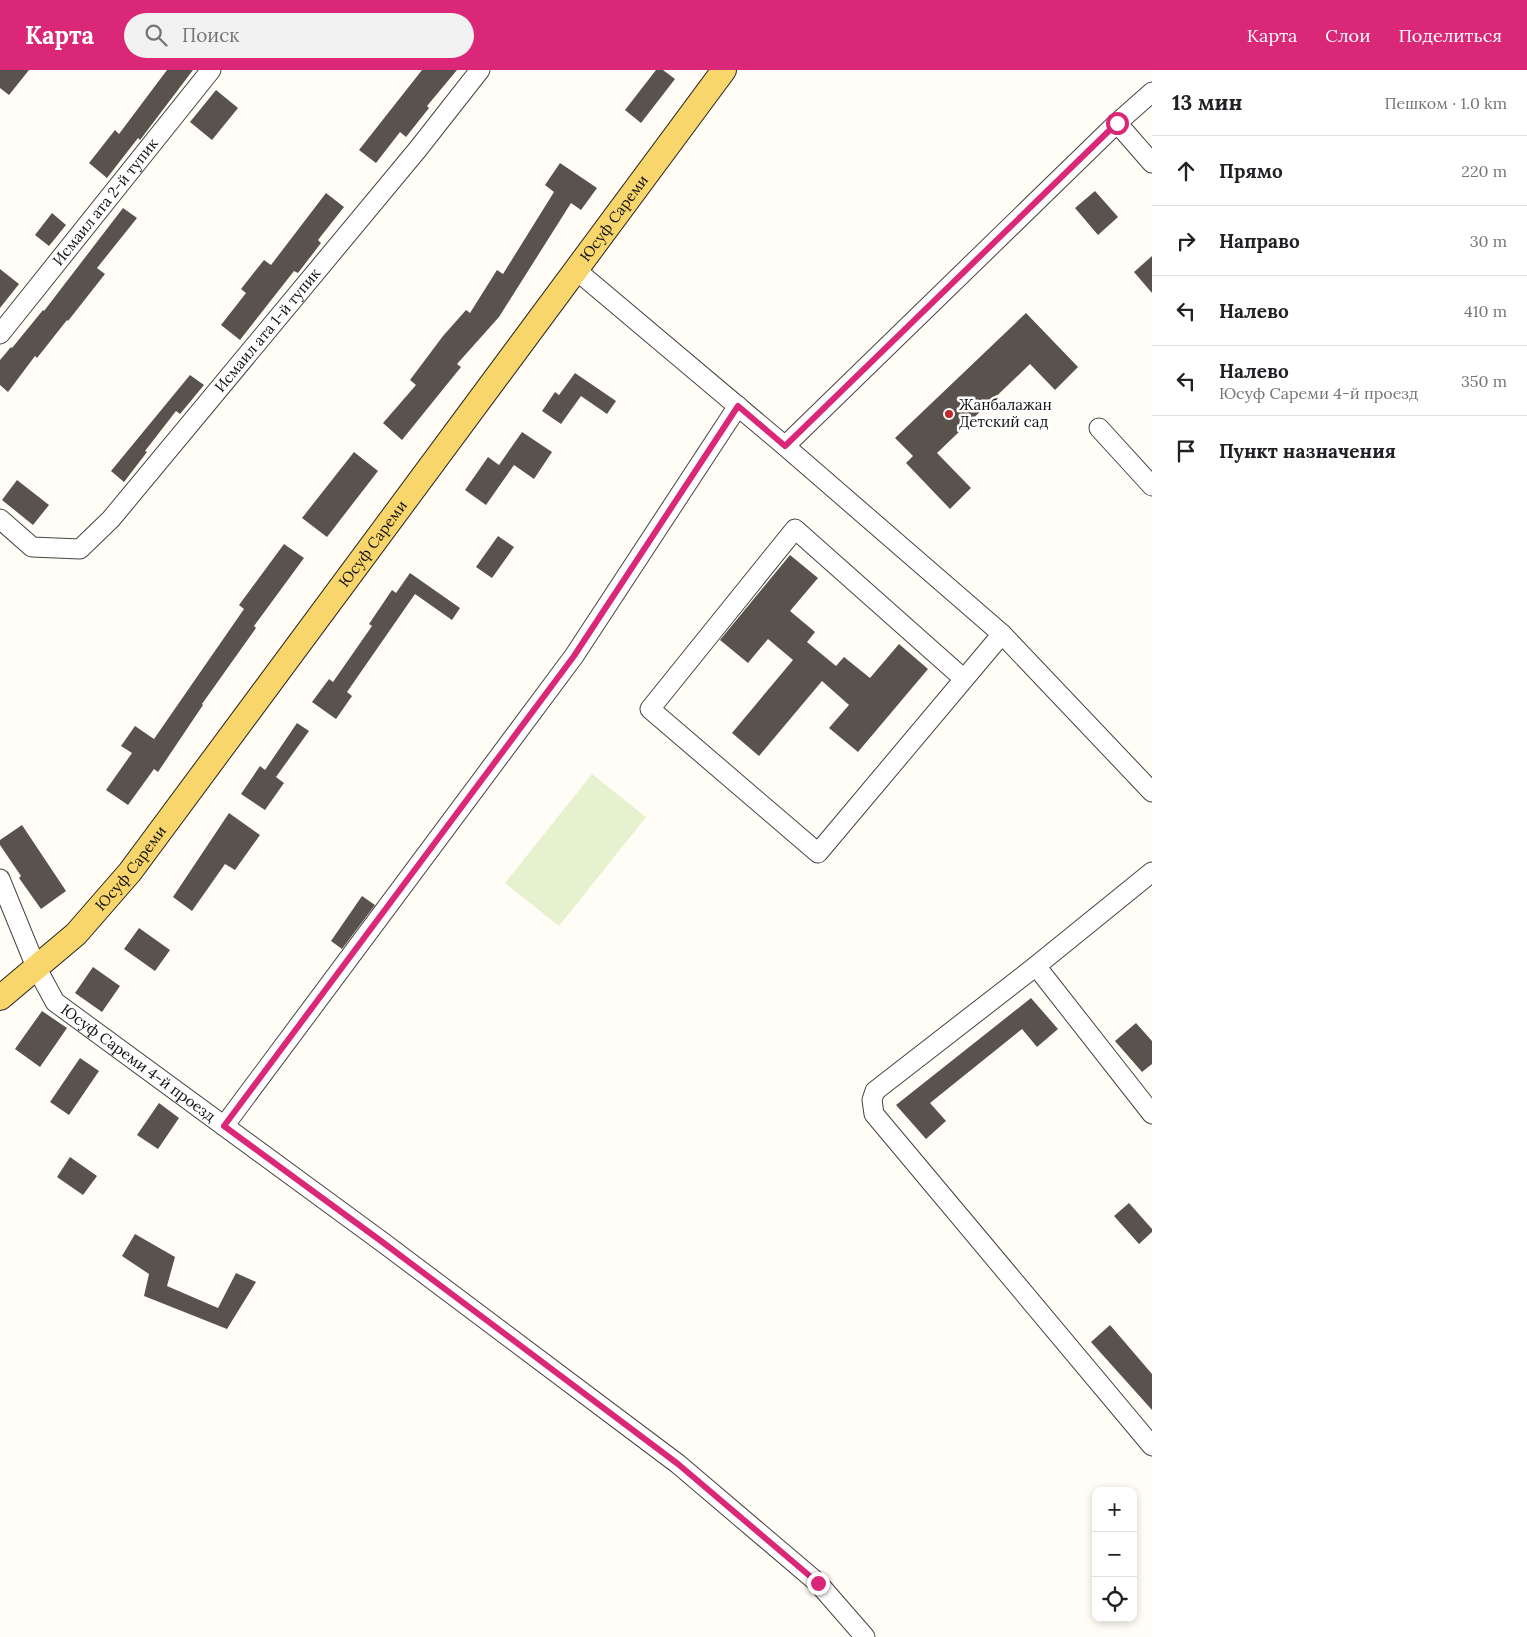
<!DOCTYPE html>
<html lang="ru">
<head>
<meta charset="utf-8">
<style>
  :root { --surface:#fff; --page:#f2f2f2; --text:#202124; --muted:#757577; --line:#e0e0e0; --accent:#db2777 }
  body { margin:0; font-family:Lora,serif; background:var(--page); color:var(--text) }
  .controls { position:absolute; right:15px; bottom:15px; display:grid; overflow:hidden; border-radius:10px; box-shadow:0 2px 8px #0003 }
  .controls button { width:45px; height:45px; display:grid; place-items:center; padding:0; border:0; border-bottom:1px solid var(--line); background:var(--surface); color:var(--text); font:25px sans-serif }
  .stop { position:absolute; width:15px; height:15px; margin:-11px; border:4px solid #db2777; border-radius:50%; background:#fff }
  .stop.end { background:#db2777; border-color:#fff; box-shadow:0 1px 5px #0008 }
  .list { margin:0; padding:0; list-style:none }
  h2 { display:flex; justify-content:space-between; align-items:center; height:65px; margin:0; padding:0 20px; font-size:21px }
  h2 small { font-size:16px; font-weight:400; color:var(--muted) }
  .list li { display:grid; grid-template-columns:32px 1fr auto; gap:15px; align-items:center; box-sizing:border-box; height:70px; padding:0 20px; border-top:1px solid var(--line) }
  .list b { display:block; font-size:19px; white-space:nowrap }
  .list p { margin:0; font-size:16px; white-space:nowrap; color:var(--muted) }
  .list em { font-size:16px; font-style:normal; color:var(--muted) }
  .icon { flex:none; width:28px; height:28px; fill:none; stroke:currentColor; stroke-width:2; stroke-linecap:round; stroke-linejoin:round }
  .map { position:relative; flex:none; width:1152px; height:1567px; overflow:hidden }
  header { display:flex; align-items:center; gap:30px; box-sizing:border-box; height:70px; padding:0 25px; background:var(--accent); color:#fff }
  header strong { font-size:24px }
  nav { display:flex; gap:28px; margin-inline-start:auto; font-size:18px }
  .search { width:350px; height:45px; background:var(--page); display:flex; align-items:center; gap:12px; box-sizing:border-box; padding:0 18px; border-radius:28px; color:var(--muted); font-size:19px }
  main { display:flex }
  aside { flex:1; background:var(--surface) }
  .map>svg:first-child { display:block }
  .pitch { fill:#e6f2cf }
  .building { fill:#5a524d }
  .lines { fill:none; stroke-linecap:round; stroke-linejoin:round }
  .minor-casing { stroke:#444; stroke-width:21 }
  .major-casing { stroke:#222; stroke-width:26 }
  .minor { stroke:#fff; stroke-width:19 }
  .major { stroke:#f9d66b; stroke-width:24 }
  .route { stroke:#db2777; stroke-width:6 }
  .poi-dot { fill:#c4262e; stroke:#fff; stroke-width:2 }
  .labels { text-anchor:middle; stroke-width:5; stroke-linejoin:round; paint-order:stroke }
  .street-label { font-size:15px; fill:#111; stroke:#fff }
  .poi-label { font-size:15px; fill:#111; stroke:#fff; text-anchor:start }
</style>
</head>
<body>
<header>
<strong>Карта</strong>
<div class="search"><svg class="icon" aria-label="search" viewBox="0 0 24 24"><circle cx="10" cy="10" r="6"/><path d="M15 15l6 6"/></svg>Поиск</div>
<nav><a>Карта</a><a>Слои</a><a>Поделиться</a></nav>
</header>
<main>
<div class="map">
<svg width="1152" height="1567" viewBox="0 0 1152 1567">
  <rect width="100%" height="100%" fill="#fffdf5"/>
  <!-- pitch -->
  <path class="pitch" d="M592 704 646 747 559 856 505 813Z"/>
  <!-- building -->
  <path class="building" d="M0 0H29L9 25 0 18Z
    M167 0H193L140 70 138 68 107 108 89 93 115 60 119 64Z
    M422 0H457L427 36 429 38 406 67 400 62 376 93 359 80Z
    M656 0H663L675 9 641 53 625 40Z
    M216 20 238 38 212 70 190 52Z
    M560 93 597 118 581 140 571 133 499 247 457 294 461 297 402 370 383 353 416 315 410 310 443 266 466 240 470 243 497 200 503 204 554 122 545 115Z
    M1095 121 1118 147 1098 165 1075 138Z
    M326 123 344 137 318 170 321 173 298 203 294 201 240 270 221 255 246 223 241 219 264 190 271 195Z
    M123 138 137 148 97 198 105 204 68 251 67 250 37 288 35 286 8 322 0 315V290L11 277 12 278 43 240 44 241Z
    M52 143 66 155 49 176 35 165Z
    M1152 186V223L1134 202Z
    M0 199 19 214 0 238Z
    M1026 243 1078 297 1055 320 1030 294 937 383 971 418 950 439 906 393 913 386 895 368Z
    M575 303 616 331 607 344 581 326 561 354 542 341 555 322 559 325Z
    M190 305 204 315 180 344 176 341 145 381 147 382 124 412 111 401Z
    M522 362 552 382 534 409 514 395 486 435 465 420 488 387 499 395Z
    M354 382 378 401 327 467 302 448Z
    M17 410 49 435 33 455 2 430Z
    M498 466 514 477 492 508 476 497Z
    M284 474 304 488 254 556 256 558 202 634 203 635 158 702 154 699 128 735 106 720 132 683 121 676 135 656 154 669 244 539 239 535Z
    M790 485 818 508 790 541 815 562 807 572 836 596 844 587 870 608 899 574 928 599 858 682 829 658 849 635 822 611 759 686 732 663 793 590 768 569 748 593 720 570Z
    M410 503 460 538 452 550 415 524 347 622 352 626 336 649 312 632 329 609 333 612 372 556 369 554 392 520 396 523Z
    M297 653 309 661 276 707 284 713 265 740 241 724 260 696 265 700Z
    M229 743 260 765 235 800 225 794 192 841 173 827Z
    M22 755 66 821 41 839 19 808 21 806 0 775V770Z
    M362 826 375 835 342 879 331 871Z
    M139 858 170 880 155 901 124 879Z
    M93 897 120 916 102 942 75 923Z
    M1031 928 1058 959 1037 977 1022 959 930 1033 946 1051 926 1069 896 1035Z
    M42 941 67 958 40 997 15 979Z
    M1136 953 1152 971V994L1142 1002 1115 971Z
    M80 988 99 1001 69 1045 50 1032Z
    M159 1033 179 1048 158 1079 137 1065Z
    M70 1087 97 1106 83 1125 57 1107Z
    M1129 1133 1152 1159V1162L1139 1174 1114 1146Z
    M135 1164 175 1187 167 1216 218 1238 236 1203 256 1212 227 1259 144 1226 149 1204 122 1186Z
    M1110 1255 1152 1304V1340L1091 1272Z"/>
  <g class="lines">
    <defs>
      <g id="minor">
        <path d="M1117 53 1152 93"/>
        <path d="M576 200 785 376 1002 564 1152 722"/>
        <path id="s1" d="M0 264 211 0"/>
        <path d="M1099 358 1152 416"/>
        <path d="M785 376 1117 53 1152 22"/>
        <path id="s2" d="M0 449 32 477 80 479 111 449 418 79 480 0"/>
        <path d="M964 609 795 459 650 639 818 783 1002 564"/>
        <path d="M1152 802 1036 896 875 1021 872 1030 874 1044 1152 1376"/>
        <path id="s3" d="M0 809 36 897 55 932 381 1171 678 1394 818 1513 865 1567"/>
        <path d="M1036 896 1152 1044"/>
        <path d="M224 1056 574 586 738 336"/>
      </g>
      <g id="major">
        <path id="s4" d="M0 928 76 864 130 802 724 0"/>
      </g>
    </defs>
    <!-- minor casing -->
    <use href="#minor" class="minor-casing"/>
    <!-- major casing -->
    <use href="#major" class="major-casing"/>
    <!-- minor -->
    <use href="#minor" class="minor"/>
    <!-- major -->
    <use href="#major" class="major"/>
  </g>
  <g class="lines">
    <!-- route -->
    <path class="route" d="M818 1513 678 1394 381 1171 224 1056 574 586 738 336 785 376 1117 53"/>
  </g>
  <!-- markers -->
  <circle class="poi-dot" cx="949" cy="344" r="5"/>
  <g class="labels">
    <!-- street labels -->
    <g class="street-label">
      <text dy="5" stroke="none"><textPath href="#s1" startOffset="169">Исмаил ата 2-й тупик</textPath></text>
      <text dy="5" stroke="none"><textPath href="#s4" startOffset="995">Юсуф Сареми</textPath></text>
      <text dy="5" stroke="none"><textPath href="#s2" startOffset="379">Исмаил ата 1-й тупик</textPath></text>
      <text dy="5" stroke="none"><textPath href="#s4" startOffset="590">Юсуф Сареми</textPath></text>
      <text dy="5" stroke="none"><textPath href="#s4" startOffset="185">Юсуф Сареми</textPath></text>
      <text dy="5" stroke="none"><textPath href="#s3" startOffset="238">Юсуф Сареми 4-й проезд</textPath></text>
    </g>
    <!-- poi labels -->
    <g class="poi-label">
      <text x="959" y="340">Жанбалажан<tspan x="959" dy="17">Детский сад</tspan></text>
    </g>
  </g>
</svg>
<div class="controls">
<button>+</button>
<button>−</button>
<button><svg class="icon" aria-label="locate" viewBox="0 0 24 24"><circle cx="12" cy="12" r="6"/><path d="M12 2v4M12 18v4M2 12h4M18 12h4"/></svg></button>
</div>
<div class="stop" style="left:1117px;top:53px"></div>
<div class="stop end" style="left:818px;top:1513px"></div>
</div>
<aside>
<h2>13 мин<small>Пешком · 1.0 km</small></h2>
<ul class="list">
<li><svg class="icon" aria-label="ahead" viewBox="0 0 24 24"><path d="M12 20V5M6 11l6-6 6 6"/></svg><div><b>Прямо</b></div><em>220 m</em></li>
<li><svg class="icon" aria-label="right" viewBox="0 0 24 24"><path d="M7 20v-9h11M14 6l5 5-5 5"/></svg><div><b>Направо</b></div><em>30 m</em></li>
<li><svg class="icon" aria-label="left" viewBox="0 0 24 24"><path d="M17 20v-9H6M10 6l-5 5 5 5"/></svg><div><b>Налево</b></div><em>410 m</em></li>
<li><svg class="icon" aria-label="left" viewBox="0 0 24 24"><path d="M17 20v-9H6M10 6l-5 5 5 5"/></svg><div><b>Налево</b><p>Юсуф Сареми 4-й проезд</p></div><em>350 m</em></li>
<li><svg class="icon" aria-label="arrive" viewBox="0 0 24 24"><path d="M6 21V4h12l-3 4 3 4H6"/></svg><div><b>Пункт назначения</b></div></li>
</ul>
</aside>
</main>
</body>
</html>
